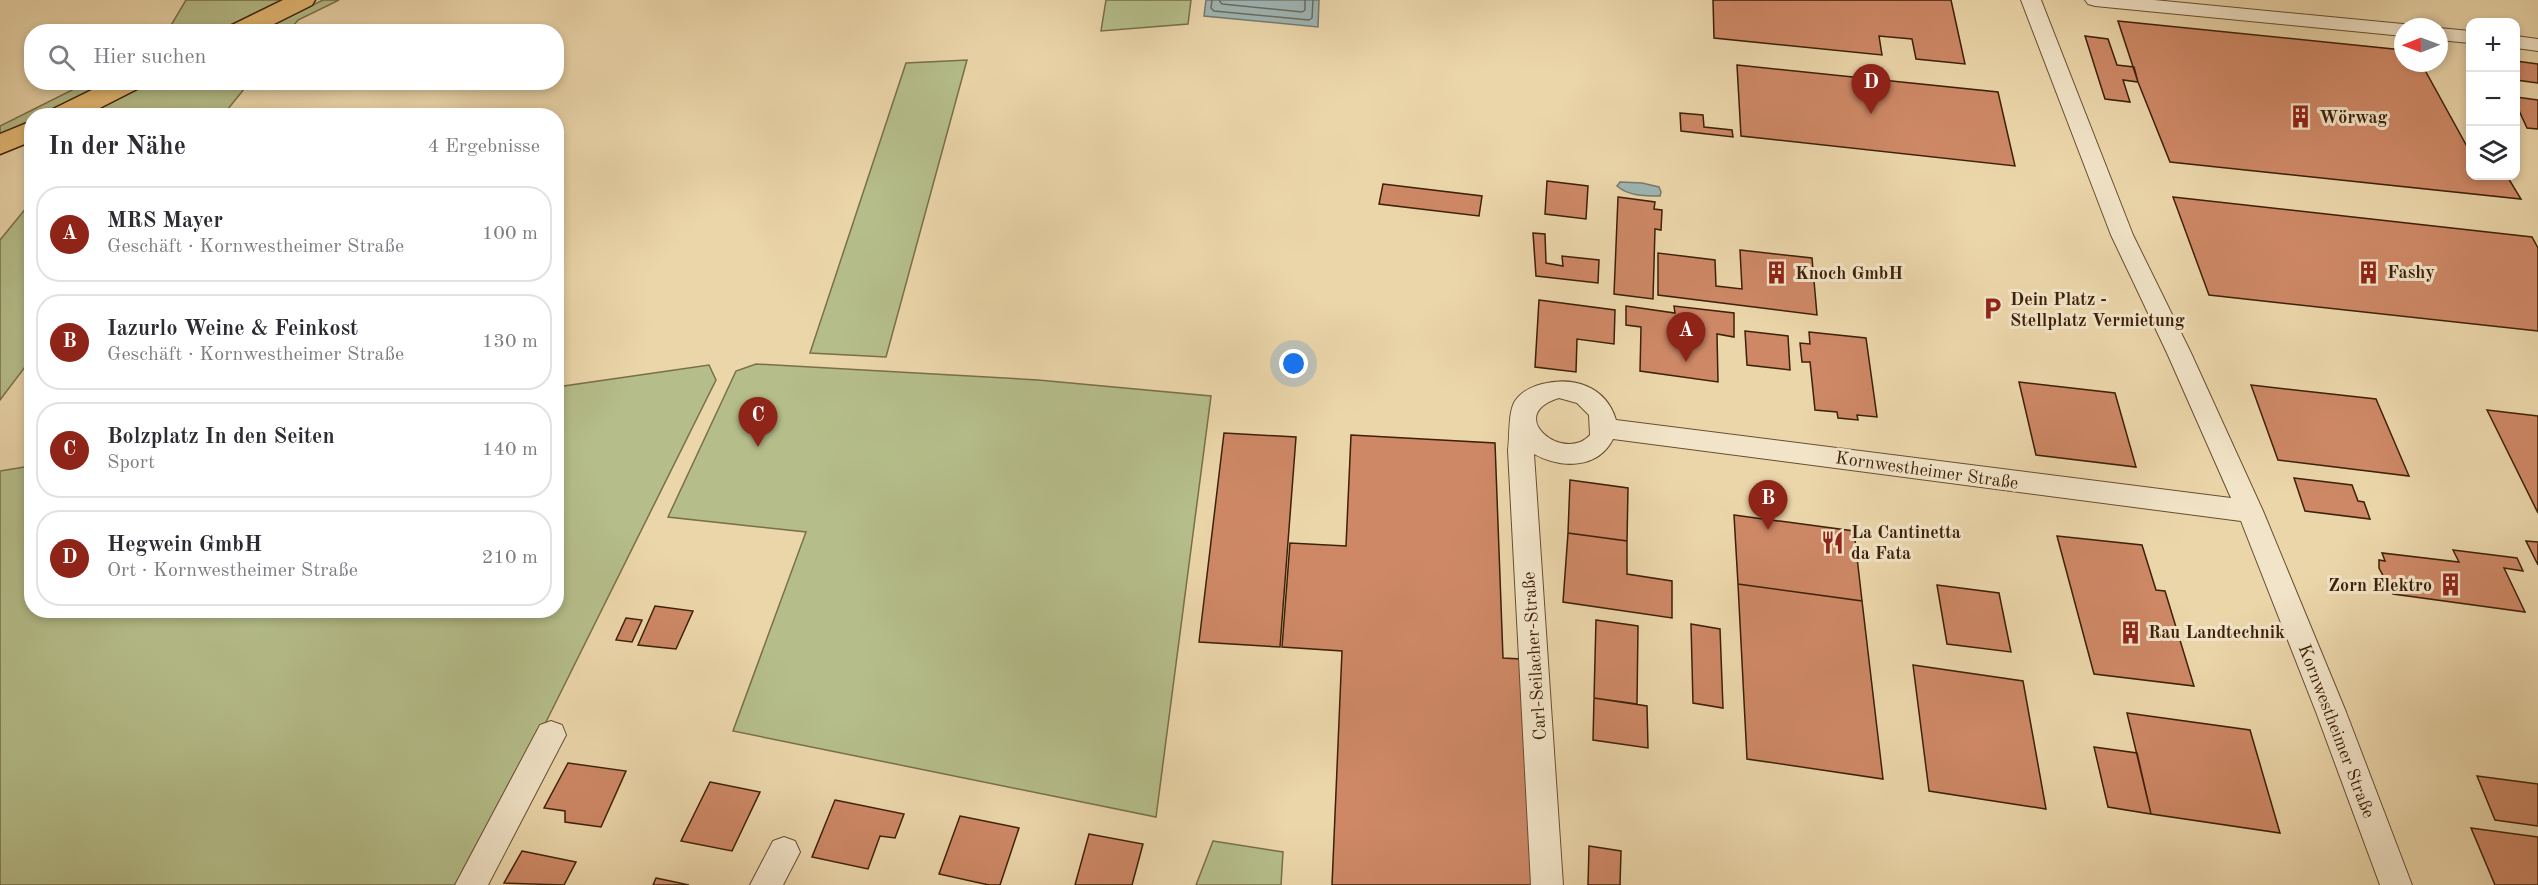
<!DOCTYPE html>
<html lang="de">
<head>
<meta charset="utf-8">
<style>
  :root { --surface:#fff; --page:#f7f7f7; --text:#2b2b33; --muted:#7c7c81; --line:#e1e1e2; --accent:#8f2418 }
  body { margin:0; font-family:"Old Standard TT",serif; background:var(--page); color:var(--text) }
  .controls { position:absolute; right:18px; top:18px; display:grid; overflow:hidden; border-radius:12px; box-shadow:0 3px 9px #0003 }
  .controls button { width:54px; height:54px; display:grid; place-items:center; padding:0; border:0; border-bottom:2px solid var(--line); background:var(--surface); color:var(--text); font:30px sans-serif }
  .compass { position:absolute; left:2394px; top:18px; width:54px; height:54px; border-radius:50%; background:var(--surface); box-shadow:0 3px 9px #0003; rotate:269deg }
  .you { position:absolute; left:1294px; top:364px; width:21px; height:21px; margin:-15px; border:4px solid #fff; border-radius:50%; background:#1a73e8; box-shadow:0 0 0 9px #1a73e833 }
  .badge { display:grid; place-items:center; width:39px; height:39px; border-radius:50%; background:var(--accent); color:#fff; font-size:20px; font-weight:700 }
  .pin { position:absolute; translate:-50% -50px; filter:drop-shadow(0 2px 3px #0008) }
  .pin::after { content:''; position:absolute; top:32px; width:21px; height:18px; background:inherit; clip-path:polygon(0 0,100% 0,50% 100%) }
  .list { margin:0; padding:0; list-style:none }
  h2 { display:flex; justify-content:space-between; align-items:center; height:78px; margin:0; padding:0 24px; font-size:26px }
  h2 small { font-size:20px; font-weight:400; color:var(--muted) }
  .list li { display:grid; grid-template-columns:39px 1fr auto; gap:18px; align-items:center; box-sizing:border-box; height:96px; margin:0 12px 12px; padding:0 12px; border:2px solid var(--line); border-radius:24px }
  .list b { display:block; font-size:22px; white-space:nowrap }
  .list p { margin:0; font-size:20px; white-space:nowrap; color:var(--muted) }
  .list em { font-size:20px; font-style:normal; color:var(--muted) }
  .icon { flex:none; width:33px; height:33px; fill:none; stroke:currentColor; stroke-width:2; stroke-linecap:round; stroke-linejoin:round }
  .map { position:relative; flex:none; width:2538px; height:885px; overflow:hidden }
  .search { position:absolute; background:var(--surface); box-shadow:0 3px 9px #0003; left:24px; top:24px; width:540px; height:66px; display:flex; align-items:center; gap:15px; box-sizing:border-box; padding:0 21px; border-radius:24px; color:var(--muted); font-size:22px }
  .panel { position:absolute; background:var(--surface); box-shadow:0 3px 9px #0003; left:24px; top:108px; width:540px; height:510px; border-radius:24px }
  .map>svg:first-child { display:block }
  .green { fill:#b5be8a; stroke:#796f49; stroke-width:1.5 }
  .water { fill:#9eb6b5; stroke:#777a70; stroke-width:1.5 }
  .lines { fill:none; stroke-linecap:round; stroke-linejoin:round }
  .shore { stroke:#6e6b5e; stroke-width:1.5 }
  .building { fill:#ce8866; stroke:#3d2008; stroke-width:1.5 }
  .street-casing { stroke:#684e30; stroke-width:2 }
  .primary-casing { stroke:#3d2008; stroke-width:3 }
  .street { fill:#f2e4c8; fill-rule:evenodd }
  .primary { fill:#e6bb75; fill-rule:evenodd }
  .labels { text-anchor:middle; stroke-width:6; stroke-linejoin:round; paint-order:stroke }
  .poi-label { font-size:18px; font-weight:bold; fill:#3d2008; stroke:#f2e4c8; text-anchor:start }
  .street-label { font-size:18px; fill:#3d2008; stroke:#f2e4c8 }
</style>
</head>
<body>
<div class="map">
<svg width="2538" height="885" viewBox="0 0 2538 885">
  <rect width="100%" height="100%" fill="#ebd6aa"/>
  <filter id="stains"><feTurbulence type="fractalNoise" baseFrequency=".00333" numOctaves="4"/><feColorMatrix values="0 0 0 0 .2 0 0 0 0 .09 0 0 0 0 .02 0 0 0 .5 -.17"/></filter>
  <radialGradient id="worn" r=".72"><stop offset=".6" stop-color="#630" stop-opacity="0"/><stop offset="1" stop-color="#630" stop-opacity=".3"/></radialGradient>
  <!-- green -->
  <path class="green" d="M186 0H284L217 31 167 32Z
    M323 0H339L298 20 289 31 258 32Z
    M1106 0H1191L1188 24 1101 31Z
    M967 60 886 357 810 353 906 63Z
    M86 83H110L42 115 32 116 31 120 0 136V126Z
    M150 83H249L223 115H104L106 111 98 115 81 116Z
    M31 202V359L0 400V240Z
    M756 364 1038 380 1211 396 1156 817 733 731 806 532 668 517 736 371Z
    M709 365 716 380 542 730 456 885H0V471L31 466 32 610H556L557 387Z
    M1213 841 1283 852 1281 885H1196Z"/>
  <!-- water -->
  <path class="water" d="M1206 0H1319L1318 27 1204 16Z
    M1620 182 1642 183 1659 187 1661 192 1660 196C1645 196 1628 196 1617 186Z"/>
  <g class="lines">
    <!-- shore -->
    <path class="shore" d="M1212 0 1211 8 1214 11 1309 20 1312 18 1313 0
      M1219 0 1222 4 1302 12 1305 10V0"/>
  </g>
  <!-- building -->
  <path class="building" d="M1713 0H1951L1965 64 1916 59 1912 39 1879 36 1882 55 1714 38Z
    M2118 21 2403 50V63H2421L2470 152V176H2507L2521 199 2170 162 2138 82Z
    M2085 36 2108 39 2117 65 2134 67 2138 82 2123 80 2130 102 2105 99Z
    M2516 61 2538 64V83L2516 80Z
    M1737 65 1998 92 2015 166 1741 136Z
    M2516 97 2538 100V129L2527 128 2516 104Z
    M1680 113 1703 115 1704 127 1732 130 1733 137 1681 131Z
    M1547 181 1588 186 1586 219 1545 214Z
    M1383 184 1482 196 1479 216 1379 204Z
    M1618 197 1655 202 1654 209 1662 210 1661 230 1655 229 1653 299 1614 294Z
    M2173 197 2532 237 2538 248V331L2209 295Z
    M1533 233 1545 234 1546 263 1563 266 1562 256 1599 260 1598 283 1536 276Z
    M1740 250 1812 258 1817 315 1658 295V253L1715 260 1716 286 1742 289Z
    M1539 300 1615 310 1614 344 1577 339 1576 372 1535 367Z
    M1626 306 1675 313 1674 306 1734 313V337L1717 334 1718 382 1640 371 1641 327 1626 325Z
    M1745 331 1788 336 1790 370 1747 365Z
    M1809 332 1866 338 1877 417 1857 415 1858 420 1838 418 1837 412 1815 410 1810 362H1802L1800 343 1810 344Z
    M2019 382 2115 393 2136 467 2036 455Z
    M2251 385 2376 399 2409 476 2278 460Z
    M2487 410 2538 416V513Z
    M1224 433 1296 437 1280 647 1199 642Z
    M1351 435 1495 443 1503 658 1521 659 1532 885H1332L1342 651 1282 647 1290 543 1346 546Z
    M2294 478 2352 485 2358 501 2364 502 2370 519 2305 511Z
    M1570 480 1628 488 1627 541 1568 533Z
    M1734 515 1854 531 1862 601 1738 584Z
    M1568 533 1627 541V574L1672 581V618L1563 602Z
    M2057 536 2142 545 2156 590 2165 591 2194 686 2094 674Z
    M2526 541 2538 542V565Z
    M2453 550 2517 558 2523 571 2504 568 2525 612 2393 594 2379 568V560L2385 561 2382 553 2459 562Z
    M1738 584 1862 601 1883 779 1747 759Z
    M1937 585 1999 593 2011 652 1947 644Z
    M655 606 693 611 676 649 638 645Z
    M626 618 642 620 632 642 616 640Z
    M1596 620 1638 626 1637 704 1594 698Z
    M1691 624 1720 629 1723 708 1693 703Z
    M1913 665 2023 681 2046 809 1929 791Z
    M1594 698 1647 706 1648 748 1593 740Z
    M2127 713 2250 730 2280 833 2151 814Z
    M2094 747 2137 753 2151 814 2108 807Z
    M568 763 626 771 601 827 565 822V811L544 808Z
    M2477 776 2538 784V826L2495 820Z
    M710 782 760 792 732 851 681 841Z
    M835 800 904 814 895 838 880 836 868 869 812 857Z
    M960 816 1019 828 1000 885H989L939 874Z
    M2471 828 2538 837V885H2495Z
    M1089 834 1143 844 1132 885H1075Z
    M1589 846 1621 851 1620 885H1588Z
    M522 851 576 862 564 885 504 883Z
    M656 878 689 885H653Z"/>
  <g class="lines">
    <defs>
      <path id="street" d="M2021 0H2041L2133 235 2191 353 2263 511 2346 712 2412 885H2380L2316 712 2241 521 1613 439C1598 469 1561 469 1534 454L1563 885H1531L1508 450C1510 436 1508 412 1515 401 1522 391 1531 387 1542 384 1573 376 1606 386 1616 420L2231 498 2167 353 2111 235ZM1559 398 1577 403 1589 415 1590 435C1564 464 1503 415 1559 398Z
        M2085 0H2154L2403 24 2411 27H2403V36L2095 6 2088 4Z
        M2439 28 2470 31V43L2439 40Z
        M2516 36 2538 39V51L2516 48Z
        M551 721 562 725 566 735 488 885H455L540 725Z
        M784 837 795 841 800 852 783 885H750L773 841Z"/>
      <path id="primary" d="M283 0H315L312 5 258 32H225L228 27Z
        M108 82H143L139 88 84 116H48L51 110Z
        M32 121V141L0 154V134Z"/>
    </defs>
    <!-- street casing -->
    <use href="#street" class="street-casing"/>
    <!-- primary casing -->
    <use href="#primary" class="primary-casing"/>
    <!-- street -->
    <use href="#street" class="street"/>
    <!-- primary -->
    <use href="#primary" class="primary"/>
  </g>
  <!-- icons -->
  <defs>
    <symbol id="building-bare" viewBox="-9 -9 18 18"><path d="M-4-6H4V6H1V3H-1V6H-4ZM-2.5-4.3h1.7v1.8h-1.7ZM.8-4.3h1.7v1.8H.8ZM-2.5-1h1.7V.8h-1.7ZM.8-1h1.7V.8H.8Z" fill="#8f2418" stroke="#f2e4c8" stroke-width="2.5" paint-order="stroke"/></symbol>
    <symbol id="parking-bare" viewBox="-9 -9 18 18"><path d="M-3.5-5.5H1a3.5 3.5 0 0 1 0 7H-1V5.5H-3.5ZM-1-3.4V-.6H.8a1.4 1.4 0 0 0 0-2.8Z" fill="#8f2418" stroke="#f2e4c8" stroke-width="2.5" paint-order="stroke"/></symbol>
    <symbol id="restaurant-bare" viewBox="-9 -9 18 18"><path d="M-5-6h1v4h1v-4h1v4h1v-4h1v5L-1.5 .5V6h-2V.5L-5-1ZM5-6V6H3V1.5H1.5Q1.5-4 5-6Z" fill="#8f2418" stroke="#f2e4c8" stroke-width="2.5" paint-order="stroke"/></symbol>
  </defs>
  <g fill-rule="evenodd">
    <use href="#building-bare" x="2284" y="100" width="33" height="33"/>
    <use href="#building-bare" x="2352" y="256" width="33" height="33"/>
    <use href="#building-bare" x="1760" y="256" width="33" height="33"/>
    <use href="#parking-bare" x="1976" y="292" width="33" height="33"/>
    <use href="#restaurant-bare" x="1816" y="526" width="33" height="33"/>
    <use href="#building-bare" x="2434" y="568" width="33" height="33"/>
    <use href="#building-bare" x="2114" y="616" width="33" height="33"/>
  </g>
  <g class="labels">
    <!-- poi labels -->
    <g class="poi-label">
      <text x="2319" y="123">Wörwag</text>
      <text x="2387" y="278">Fashy</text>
      <text x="1795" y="279">Knoch GmbH</text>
      <text x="2010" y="305">Dein Platz -<tspan x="2010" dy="21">Stellplatz Vermietung</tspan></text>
      <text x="1851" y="538">La Cantinetta<tspan x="1851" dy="21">da Fata</tspan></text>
      <text x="2432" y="591" text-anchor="end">Zorn Elektro</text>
      <text x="2148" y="638">Rau Landtechnik</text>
    </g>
    <!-- street labels -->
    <g class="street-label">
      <text transform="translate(1927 470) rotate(8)" y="6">Kornwestheimer Straße</text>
      <text transform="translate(1534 656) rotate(-94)" y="6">Carl-Seilacher-Straße</text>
      <text transform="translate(2337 731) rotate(69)" y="6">Kornwestheimer Straße</text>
    </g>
  </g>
  <rect width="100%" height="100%" filter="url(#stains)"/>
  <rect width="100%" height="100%" fill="url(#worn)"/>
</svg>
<div class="controls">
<button>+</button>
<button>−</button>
<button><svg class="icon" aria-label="layers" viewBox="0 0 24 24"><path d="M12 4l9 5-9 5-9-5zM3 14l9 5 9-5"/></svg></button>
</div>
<svg class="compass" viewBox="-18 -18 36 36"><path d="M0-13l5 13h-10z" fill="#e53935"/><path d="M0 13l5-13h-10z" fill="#7c7c81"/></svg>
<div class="you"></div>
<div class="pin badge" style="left:1686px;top:362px">A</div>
<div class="pin badge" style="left:1768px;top:530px">B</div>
<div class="pin badge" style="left:758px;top:447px">C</div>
<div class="pin badge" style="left:1871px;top:114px">D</div>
<div class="search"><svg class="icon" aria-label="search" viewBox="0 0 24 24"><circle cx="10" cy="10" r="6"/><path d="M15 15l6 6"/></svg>Hier suchen</div>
<section class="panel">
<h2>In der Nähe<small>4 Ergebnisse</small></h2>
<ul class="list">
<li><span class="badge">A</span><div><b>MRS Mayer</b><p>Geschäft · Kornwestheimer Straße</p></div><em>100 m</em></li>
<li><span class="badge">B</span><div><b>Iazurlo Weine &amp; Feinkost</b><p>Geschäft · Kornwestheimer Straße</p></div><em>130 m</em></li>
<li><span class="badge">C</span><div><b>Bolzplatz In den Seiten</b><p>Sport</p></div><em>140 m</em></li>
<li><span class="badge">D</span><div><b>Hegwein GmbH</b><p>Ort · Kornwestheimer Straße</p></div><em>210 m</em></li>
</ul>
</section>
</div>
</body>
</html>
